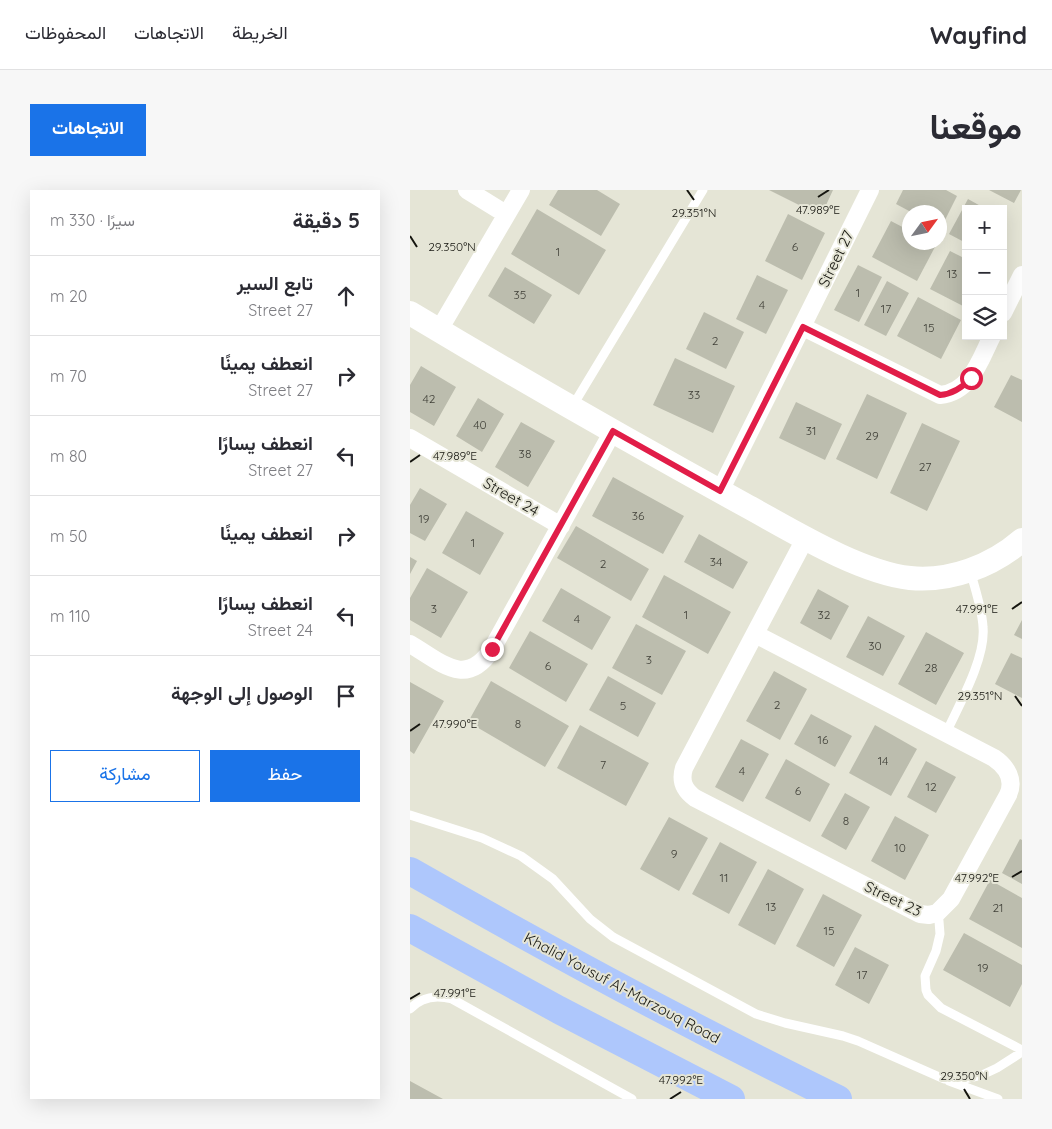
<!DOCTYPE html>
<html lang="ar">
<head>
<meta charset="utf-8">
<style>
  :root { --surface:#fff; --page:#f7f7f7; --text:#2b2b33; --muted:#7c7c81; --line:#e1e1e2; --accent:#1a73e8 }
  body { margin:0; font-family:Quicksand,Vazirmatn,sans-serif; background:var(--page); color:var(--text); direction:rtl }
  .controls { position:absolute; right:15px; top:15px; display:grid; overflow:hidden; border-radius:0px; box-shadow:0 5px 20px #0002 }
  .controls button { width:45px; height:45px; display:grid; place-items:center; padding:0; border:0; border-bottom:1px solid var(--line); background:var(--surface); color:var(--text); font:25px sans-serif }
  .compass { position:absolute; left:492px; top:15px; width:45px; height:45px; border-radius:50%; background:var(--surface); box-shadow:0 5px 20px #0002; rotate:57deg }
  .stop { position:absolute; width:15px; height:15px; margin:-11px; border:4px solid #e11d48; border-radius:50%; background:#fff }
  .stop.end { background:#e11d48; border-color:#fff; box-shadow:0 1px 5px #0008 }
  .list { margin:0; padding:0; list-style:none }
  h2 { display:flex; justify-content:space-between; align-items:center; height:65px; margin:0; padding:0 20px; font-size:21px }
  h2 small { font-size:16px; font-weight:400; color:var(--muted) }
  .list li { display:grid; grid-template-columns:32px 1fr auto; gap:15px; align-items:center; box-sizing:border-box; height:80px; padding:0 20px; border-top:1px solid var(--line) }
  .list b { display:block; font-size:19px; white-space:nowrap }
  .list p { margin:0; font-size:16px; white-space:nowrap; color:var(--muted) }
  .list em { font-size:16px; font-style:normal; color:var(--muted) }
  .actions { display:flex; gap:10px; padding:15px 20px }
  .actions a { flex:1; padding:11px 0; border:1px solid var(--accent); border-radius:0px; text-align:center; font-size:18px; color:var(--accent) }
  .actions .main { background:var(--accent); color:#fff }
  .icon { flex:none; width:28px; height:28px; fill:none; stroke:currentColor; stroke-width:2; stroke-linecap:round; stroke-linejoin:round }
  .map { position:relative; flex:none; width:612px; height:909px; overflow:hidden; direction:ltr; border-radius:0px }
  header { display:flex; align-items:center; gap:30px; box-sizing:border-box; height:70px; padding:0 25px; background:var(--surface); border-bottom:1px solid var(--line) }
  header strong { font-size:24px }
  nav { display:flex; gap:28px; margin-inline-start:auto; font-size:18px }
  .intro { display:flex; align-items:center; justify-content:space-between; box-sizing:border-box; height:120px; padding:0 30px }
  h1 { margin:0; font-size:35px }
  .button { padding:12px 22px; border-radius:0px; background:var(--accent); color:#fff; font-size:18px; font-weight:700 }
  main { display:flex; gap:30px; padding:0 30px }
  aside { flex:1; background:var(--surface); border-radius:0px; box-shadow:0 5px 20px #0002 }
  .map>svg:first-child { display:block }
  .building { fill:#bcbdae }
  .lines { fill:none; stroke-linecap:round; stroke-linejoin:round }
  .lane { stroke:#fff; stroke-width:9 }
  .street { stroke:#fff; stroke-width:18 }
  .secondary { stroke:#fff; stroke-width:24 }
  .primary { stroke:#aec7fc; stroke-width:28 }
  .route { stroke:#e11d48; stroke-width:6 }
  .ticks { fill:none; stroke:#15150f; stroke-width:2 }
  .labels { text-anchor:middle; stroke-width:4; stroke-linejoin:round; paint-order:stroke }
  .number-label { font-size:12px; fill:#3f3f37 }
  .street-label { font-size:15px; fill:#15150f; stroke:#e5e5d6 }
  .ticks-label { font-size:12px; text-anchor:middle; fill:#15150f; stroke:#e5e5d6; stroke-width:4; stroke-linejoin:round; paint-order:stroke }
</style>
</head>
<body>
<header>
<strong>Wayfind</strong>
<nav><a>الخريطة</a><a>الاتجاهات</a><a>المحفوظات</a></nav>
</header>
<div class="intro"><h1>موقعنا</h1><a class="button">الاتجاهات</a></div>
<main>
<div class="map">
<svg width="612" height="909" viewBox="0 0 612 909">
  <rect width="100%" height="100%" fill="#e5e5d6"/>
  <!-- building -->
  <path class="building" d="M148 0H187L210 14 191 46 139 15Z
    M359 0H423L411 26Z
    M493 0H536L547 6 530 40V22H501L486 14Z
    M579 0H611L604 13Z
    M558 9 576 19H556V53L539 44Z
    M127 19 196 60 169 105 101 64Z
    M378 24 415 43 392 90 355 71Z
    M481 31 500 41V52H522L526 55 507 91 462 67Z
    M540 61 556 69V112L553 116 520 99Z
    M448 75 472 87 449 132 424 120Z
    M95 77 142 105 124 134 78 106Z
    M347 85 378 100 356 144 326 129Z
    M477 91 499 103 476 146 454 135Z
    M508 107 551 130 531 169 487 146Z
    M294 122 334 142 316 179 276 159Z
    M265 168 325 196 303 243 243 215Z
    M11 176 46 197 24 236 0 222V195Z
    M601 185 612 190V232L584 217Z
    M457 204 497 223 467 289 426 269Z
    M68 208 94 224 72 262 46 246Z
    M386 212 432 234 415 270 369 248Z
    M111 232 145 251 118 297 85 277Z
    M512 233 550 251 517 321 480 303Z
    M203 287 274 326 253 364 182 326Z
    M10 298 37 314 15 351 0 343V315Z
    M56 321 94 343 70 385 32 363Z
    M166 336 239 379 221 411 147 368Z
    M289 344 338 372 323 399 274 372Z
    M0 367 7 371 0 384Z
    M17 378 58 402 31 448 0 430V408Z
    M254 385 321 422 298 464 232 427Z
    M151 398 201 427 182 460 132 431Z
    M408 399 439 416 421 450 390 433Z
    M458 426 495 446 473 486 436 467Z
    M612 430V449L604 445Z
    M226 434 276 461 252 505 202 478Z
    M120 441 178 474 156 512 99 478Z
    M516 442 554 463 526 515 488 494Z
    M601 463 612 468V508L585 494Z
    M364 481 397 499 370 550 336 531Z
    M198 486 246 513 228 547 179 520Z
    M81 491 159 536 135 577 58 532Z
    M0 492 34 511 4 564 0 561Z
    M401 524 442 546 425 577 384 554Z
    M170 535 239 573 216 616 147 578Z
    M465 535 507 559 481 606 439 583Z
    M331 549 359 564 333 612 305 597Z
    M376 569 420 594 400 632 355 608Z
    M516 571 546 587 526 623 497 607Z
    M435 603 460 617 436 660 411 646Z
    M485 626 519 645 495 690 461 671Z
    M259 627 298 648 269 701 230 679Z
    M610 649 612 650V694L592 683Z
    M310 652 347 672 319 724 282 704Z
    M358 679 394 699 365 755 328 735Z
    M580 690 612 708V758L559 729Z
    M413 704 452 725 424 777 386 756Z
    M554 743 612 775V794L600 817 533 780Z
    M445 757 479 775 459 814 425 795Z
    M0 891 33 909H0Z"/>
  <g class="lines">
    <!-- lane -->
    <path class="lane" d="M162 217 293 0
      M536 543C549 515 576 468 573 437 572 418 565 399 560 380
      M0 625 72 648 111 666 143 689 180 729 203 747 346 824 375 833 433 846 448 851 534 889H554L572 885 587 878 612 862
      M527 723 529 731 530 744 526 761 515 786 516 800 518 805 531 818 612 860
      M0 819C11 807 27 805 42 809L222 909
      M539 891 588 909"/>
    <!-- street -->
    <path class="street" d="M57 0 96 24
      M593 123 612 85
      M393 137 530 205C561 202 570 170 582 146
      M29 140 111 0
      M0 248 151 336
      M310 301 460 0
      M345 444 584 568C597 577 605 590 598 605L541 709 527 723 519 725 510 724 285 608C274 600 270 591 274 578L396 347
      M0 454C31 472 56 499 82 459L203 241"/>
    <!-- secondary -->
    <path class="secondary" d="M0 123C110 189 222 253 335 315 381 340 448 382 500 388 540 392 582 376 612 350"/>
    <!-- primary -->
    <path class="primary" d="M0 681C140 761 283 838 428 909
      M0 738 149 820 321 909"/>
  </g>
  <g class="lines">
    <!-- route -->
    <path class="route" d="M82 459 203 241 310 301 393 137 530 205C543 204 552 198 561 188"/>
  </g>
  <!-- ticks -->
  <path class="ticks" d="M277 0 284 10M408 7 419 0M0 46 7 57M0 272 10 265M602 419 612 412M605 506 612 516M0 541 10 534M602 687 612 681M0 809 10 803M554 899 560 909M260 909 271 902"/>
  <g class="labels">
    <!-- number labels -->
    <g class="number-label">
      <text x="385" y="61">6</text>
      <text x="148" y="66">1</text>
      <text x="542" y="88">13</text>
      <text x="448" y="107">1</text>
      <text x="110" y="109">35</text>
      <text x="352" y="119">4</text>
      <text x="476" y="123">17</text>
      <text x="519" y="142">15</text>
      <text x="305" y="155">2</text>
      <text x="284" y="209">33</text>
      <text x="19" y="213">42</text>
      <text x="70" y="239">40</text>
      <text x="401" y="245">31</text>
      <text x="462" y="250">29</text>
      <text x="115" y="268">38</text>
      <text x="515" y="281">27</text>
      <text x="228" y="330">36</text>
      <text x="14" y="333">19</text>
      <text x="63" y="357">1</text>
      <text x="306" y="376">34</text>
      <text x="193" y="378">2</text>
      <text x="24" y="423">3</text>
      <text x="276" y="429">1</text>
      <text x="414" y="429">32</text>
      <text x="167" y="433">4</text>
      <text x="465" y="460">30</text>
      <text x="239" y="474">3</text>
      <text x="138" y="480">6</text>
      <text x="521" y="482">28</text>
      <text x="367" y="519">2</text>
      <text x="213" y="520">5</text>
      <text x="108" y="538">8</text>
      <text x="413" y="554">16</text>
      <text x="473" y="575">14</text>
      <text x="193" y="579">7</text>
      <text x="332" y="585">4</text>
      <text x="521" y="601">12</text>
      <text x="388" y="605">6</text>
      <text x="436" y="635">8</text>
      <text x="490" y="662">10</text>
      <text x="264" y="668">9</text>
      <text x="314" y="692">11</text>
      <text x="361" y="721">13</text>
      <text x="588" y="722">21</text>
      <text x="419" y="745">15</text>
      <text x="573" y="782">19</text>
      <text x="452" y="789">17</text>
    </g>
    <!-- street labels -->
    <g class="street-label">
      <text transform="translate(426 69) rotate(-64)" y="5">Street 27</text>
      <text transform="translate(101 307) rotate(30)" y="5">Street 24</text>
      <text transform="translate(483 709) rotate(26)" y="5">Street 23</text>
      <text transform="translate(212 798) rotate(28)" y="5">Khalid Yousuf Al-Marzouq Road</text>
    </g>
  </g>
  <g class="ticks-label">
    <text x="408" y="24">47.989°E</text>
    <text x="284" y="27">29.351°N</text>
    <text x="42" y="61">29.350°N</text>
    <text x="45" y="270">47.989°E</text>
    <text x="567" y="423">47.991°E</text>
    <text x="570" y="510">29.351°N</text>
    <text x="45" y="538">47.990°E</text>
    <text x="567" y="692">47.992°E</text>
    <text x="45" y="807">47.991°E</text>
    <text x="554" y="890">29.350°N</text>
    <text x="271" y="894">47.992°E</text>
  </g>
</svg>
<div class="controls">
<button>+</button>
<button>−</button>
<button><svg class="icon" aria-label="layers" viewBox="0 0 24 24"><path d="M12 4l9 5-9 5-9-5zM3 14l9 5 9-5"/></svg></button>
</div>
<svg class="compass" viewBox="-18 -18 36 36"><path d="M0-13l5 13h-10z" fill="#e53935"/><path d="M0 13l5-13h-10z" fill="#7c7c81"/></svg>
<div class="stop" style="left:561px;top:188px"></div>
<div class="stop end" style="left:82px;top:459px"></div>
</div>
<aside>
<h2>5 دقيقة<small>سيرًا · 330 m</small></h2>
<ul class="list">
<li><svg class="icon" aria-label="ahead" viewBox="0 0 24 24"><path d="M12 20V5M6 11l6-6 6 6"/></svg><div><b>تابع السير</b><p>Street 27</p></div><em>20 m</em></li>
<li><svg class="icon" aria-label="right" viewBox="0 0 24 24"><path d="M7 20v-9h11M14 6l5 5-5 5"/></svg><div><b>انعطف يمينًا</b><p>Street 27</p></div><em>70 m</em></li>
<li><svg class="icon" aria-label="left" viewBox="0 0 24 24"><path d="M17 20v-9H6M10 6l-5 5 5 5"/></svg><div><b>انعطف يسارًا</b><p>Street 27</p></div><em>80 m</em></li>
<li><svg class="icon" aria-label="right" viewBox="0 0 24 24"><path d="M7 20v-9h11M14 6l5 5-5 5"/></svg><div><b>انعطف يمينًا</b></div><em>50 m</em></li>
<li><svg class="icon" aria-label="left" viewBox="0 0 24 24"><path d="M17 20v-9H6M10 6l-5 5 5 5"/></svg><div><b>انعطف يسارًا</b><p>Street 24</p></div><em>110 m</em></li>
<li><svg class="icon" aria-label="arrive" viewBox="0 0 24 24"><path d="M6 21V4h12l-3 4 3 4H6"/></svg><div><b>الوصول إلى الوجهة</b></div></li>
</ul>
<div class="actions"><a class="main">حفظ</a><a>مشاركة</a></div>
</aside>
</main>
</body>
</html>
